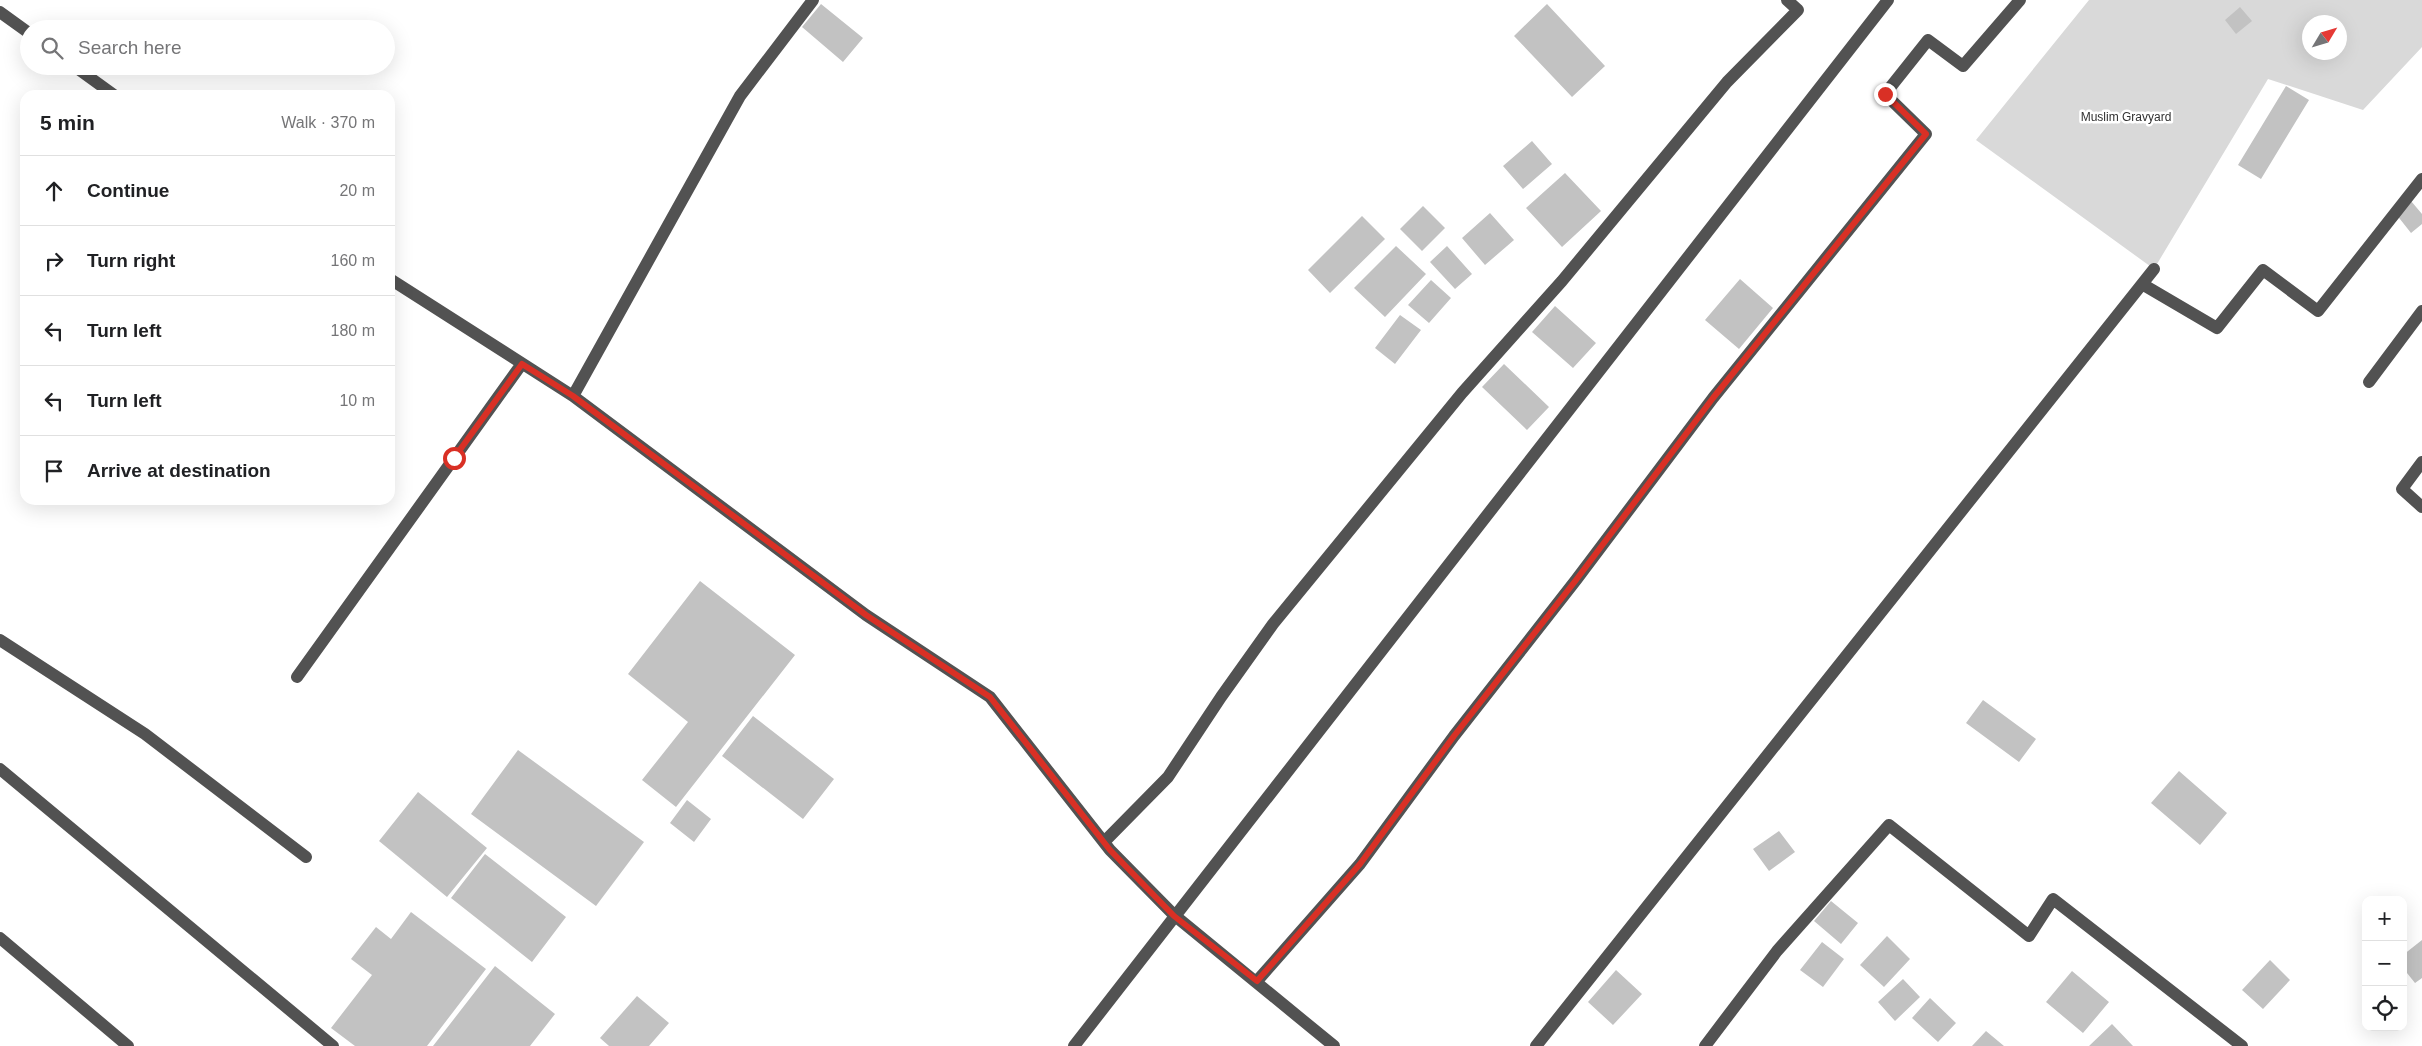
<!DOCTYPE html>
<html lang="en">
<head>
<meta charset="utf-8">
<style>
  :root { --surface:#fff; --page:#f2f2f2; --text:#202124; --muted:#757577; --line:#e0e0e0 }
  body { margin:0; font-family:Helvetica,sans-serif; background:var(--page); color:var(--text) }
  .controls { position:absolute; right:15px; bottom:15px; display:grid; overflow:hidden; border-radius:10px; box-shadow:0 5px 20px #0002 }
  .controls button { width:45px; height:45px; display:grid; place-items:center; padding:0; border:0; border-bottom:1px solid var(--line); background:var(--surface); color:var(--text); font:25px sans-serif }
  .compass { position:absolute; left:2302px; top:15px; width:45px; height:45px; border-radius:50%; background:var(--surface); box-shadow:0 5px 20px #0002; rotate:52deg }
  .stop { position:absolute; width:15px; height:15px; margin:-11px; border:4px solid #d93025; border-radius:50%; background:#fff }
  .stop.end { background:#d93025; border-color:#fff; box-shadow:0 1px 5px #0008 }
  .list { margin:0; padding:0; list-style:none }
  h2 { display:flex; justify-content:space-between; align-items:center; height:65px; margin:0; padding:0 20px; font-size:21px }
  h2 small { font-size:16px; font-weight:400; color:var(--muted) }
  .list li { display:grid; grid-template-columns:32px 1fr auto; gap:15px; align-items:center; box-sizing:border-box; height:70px; padding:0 20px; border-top:1px solid var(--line) }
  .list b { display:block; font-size:19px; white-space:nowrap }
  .list em { font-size:16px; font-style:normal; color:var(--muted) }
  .icon { flex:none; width:28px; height:28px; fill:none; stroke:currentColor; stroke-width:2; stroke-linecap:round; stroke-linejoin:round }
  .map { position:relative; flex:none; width:2422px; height:1046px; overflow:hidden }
  .search { position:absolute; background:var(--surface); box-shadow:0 5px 20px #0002; left:20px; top:20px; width:375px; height:55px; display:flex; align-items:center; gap:12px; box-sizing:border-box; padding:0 18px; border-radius:28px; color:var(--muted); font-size:19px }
  .panel { position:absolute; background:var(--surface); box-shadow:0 5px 20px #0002; left:20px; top:90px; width:375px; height:415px; border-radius:15px }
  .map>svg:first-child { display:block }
  .green { fill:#d9d9d9; fill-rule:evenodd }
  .building { fill:#c2c2c2 }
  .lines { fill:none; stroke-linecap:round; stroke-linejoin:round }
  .minor { stroke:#525252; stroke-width:12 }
  .route { stroke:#d93025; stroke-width:6 }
  .labels { text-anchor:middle; stroke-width:5; stroke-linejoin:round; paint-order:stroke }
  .park-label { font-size:12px; fill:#303030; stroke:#fff }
</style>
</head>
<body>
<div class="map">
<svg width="2422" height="1046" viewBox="0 0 2422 1046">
  <rect width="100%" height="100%" fill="#fff"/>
  <!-- green -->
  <path class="green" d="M2089 0H2422V47L2363 110 2268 79 2154 269 1976 140ZM2310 22H2340V52H2310Z"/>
  <!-- building -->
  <path class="building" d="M821 4 863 38 843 62 802 27Z
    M1547 4 1605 66 1572 97 1514 36Z
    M2240 7 2252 21 2236 34 2225 20Z
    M2286 86 2309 100 2261 179 2238 165Z
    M1532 141 1552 164 1523 189 1503 166Z
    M1565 173 1601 211 1562 247 1526 208Z
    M2411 201 2422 214V224L2411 233 2396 214Z
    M1423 206 1445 228 1422 251 1400 229Z
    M1490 213 1514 240 1485 265 1462 238Z
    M1362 216 1385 239 1330 293 1308 270Z
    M1396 246 1426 274 1385 317 1354 288Z
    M1447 246 1472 274 1455 289 1430 262Z
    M1740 279 1773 308 1739 349 1705 320Z
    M1431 280 1451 298 1429 323 1408 305Z
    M1555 306 1596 343 1573 368 1532 332Z
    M1400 315 1421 330 1395 364 1375 348Z
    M1504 364 1549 407 1527 430 1482 387Z
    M700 581 795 655 676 807 642 780 688 722 628 674Z
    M1983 700 2036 739 2019 762 1966 723Z
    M753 716 834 779 803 819 722 756Z
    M518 750 644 842 596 906 471 814Z
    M2179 771 2227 813 2200 845 2151 803Z
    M418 792 487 848 447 897 379 841Z
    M687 800 711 819 694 842 670 823Z
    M1779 831 1795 852 1769 871 1753 849Z
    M485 854 566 917 532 962 451 898Z
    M1831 901 1858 923 1841 944 1814 921Z
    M411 912 486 969 427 1046H355L331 1028 372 975 351 959 376 927 391 939Z
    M1887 936 1910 959 1884 987 1860 965Z
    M2422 940V978L2415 983 2403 968V955Z
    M1822 942 1844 959 1823 987 1800 970Z
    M2270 960 2290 980 2263 1009 2242 990Z
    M495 966 555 1014 530 1046H433Z
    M1616 970 1642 994 1613 1025 1588 1002Z
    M2072 971 2109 1002 2083 1033 2046 1002Z
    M1903 979 1920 997 1895 1021 1878 1002Z
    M637 996 669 1023 649 1046H609L600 1038Z
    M1930 998 1956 1023 1938 1042 1912 1018Z
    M2112 1024 2133 1046H2089Z
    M1986 1031 2004 1046H1972Z"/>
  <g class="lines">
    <!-- minor -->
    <path class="minor" d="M0 12 29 33
      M74 66 114 95
      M390 279 573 396 866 615 990 697 1110 850 1174 915 1334 1046
      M2142 284 2217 328 2263 270 2318 311 2422 179
      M2369 382 2422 311
      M573 396 740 96 813 0
      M2422 462 2402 489 2422 507
      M0 640 145 734 306 857
      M297 677 521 365
      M0 769 333 1046
      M1104 842 1168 777 1221 697 1273 624 1462 393 1562 281 1727 82 1798 10 1787 0
      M0 938 128 1046
      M1257 981 1360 864 1454 736 1576 580 1713 398 1926 134 1885 94 1928 40 1963 66 2020 0
      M1074 1046 1888 0
      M1536 1046 2154 269
      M1705 1046 1777 951 1889 825 2029 936 2053 899 2242 1046"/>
  </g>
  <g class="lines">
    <!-- route -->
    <path class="route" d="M454 458 522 364 573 396 866 615 990 697 1110 850 1174 916 1257 981 1360 864 1454 736 1576 580 1713 398 1926 134 1885 94"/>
  </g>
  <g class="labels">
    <!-- park labels -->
    <g class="park-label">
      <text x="2126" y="121">Muslim Gravyard</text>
    </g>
  </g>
</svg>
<div class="controls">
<button>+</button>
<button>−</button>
<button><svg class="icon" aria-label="locate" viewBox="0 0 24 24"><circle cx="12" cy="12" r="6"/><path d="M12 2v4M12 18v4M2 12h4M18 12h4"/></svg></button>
</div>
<svg class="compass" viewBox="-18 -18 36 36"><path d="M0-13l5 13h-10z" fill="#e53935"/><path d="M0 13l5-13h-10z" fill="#757577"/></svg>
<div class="stop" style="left:454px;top:458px"></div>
<div class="stop end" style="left:1885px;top:94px"></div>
<div class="search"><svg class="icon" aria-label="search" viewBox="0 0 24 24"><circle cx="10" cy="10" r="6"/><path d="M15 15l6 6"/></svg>Search here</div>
<section class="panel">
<h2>5 min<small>Walk · 370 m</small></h2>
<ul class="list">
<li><svg class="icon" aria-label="ahead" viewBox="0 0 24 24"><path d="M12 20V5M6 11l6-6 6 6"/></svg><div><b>Continue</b></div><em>20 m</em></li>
<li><svg class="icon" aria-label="right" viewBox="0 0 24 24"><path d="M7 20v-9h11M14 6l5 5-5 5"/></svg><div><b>Turn right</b></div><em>160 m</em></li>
<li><svg class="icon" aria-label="left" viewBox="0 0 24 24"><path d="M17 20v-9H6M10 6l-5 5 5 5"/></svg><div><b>Turn left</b></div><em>180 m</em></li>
<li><svg class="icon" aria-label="left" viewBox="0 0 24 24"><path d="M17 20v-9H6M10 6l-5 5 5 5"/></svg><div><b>Turn left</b></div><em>10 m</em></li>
<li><svg class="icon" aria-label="arrive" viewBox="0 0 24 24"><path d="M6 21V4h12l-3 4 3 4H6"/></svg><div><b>Arrive at destination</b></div></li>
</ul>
</section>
</div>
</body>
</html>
